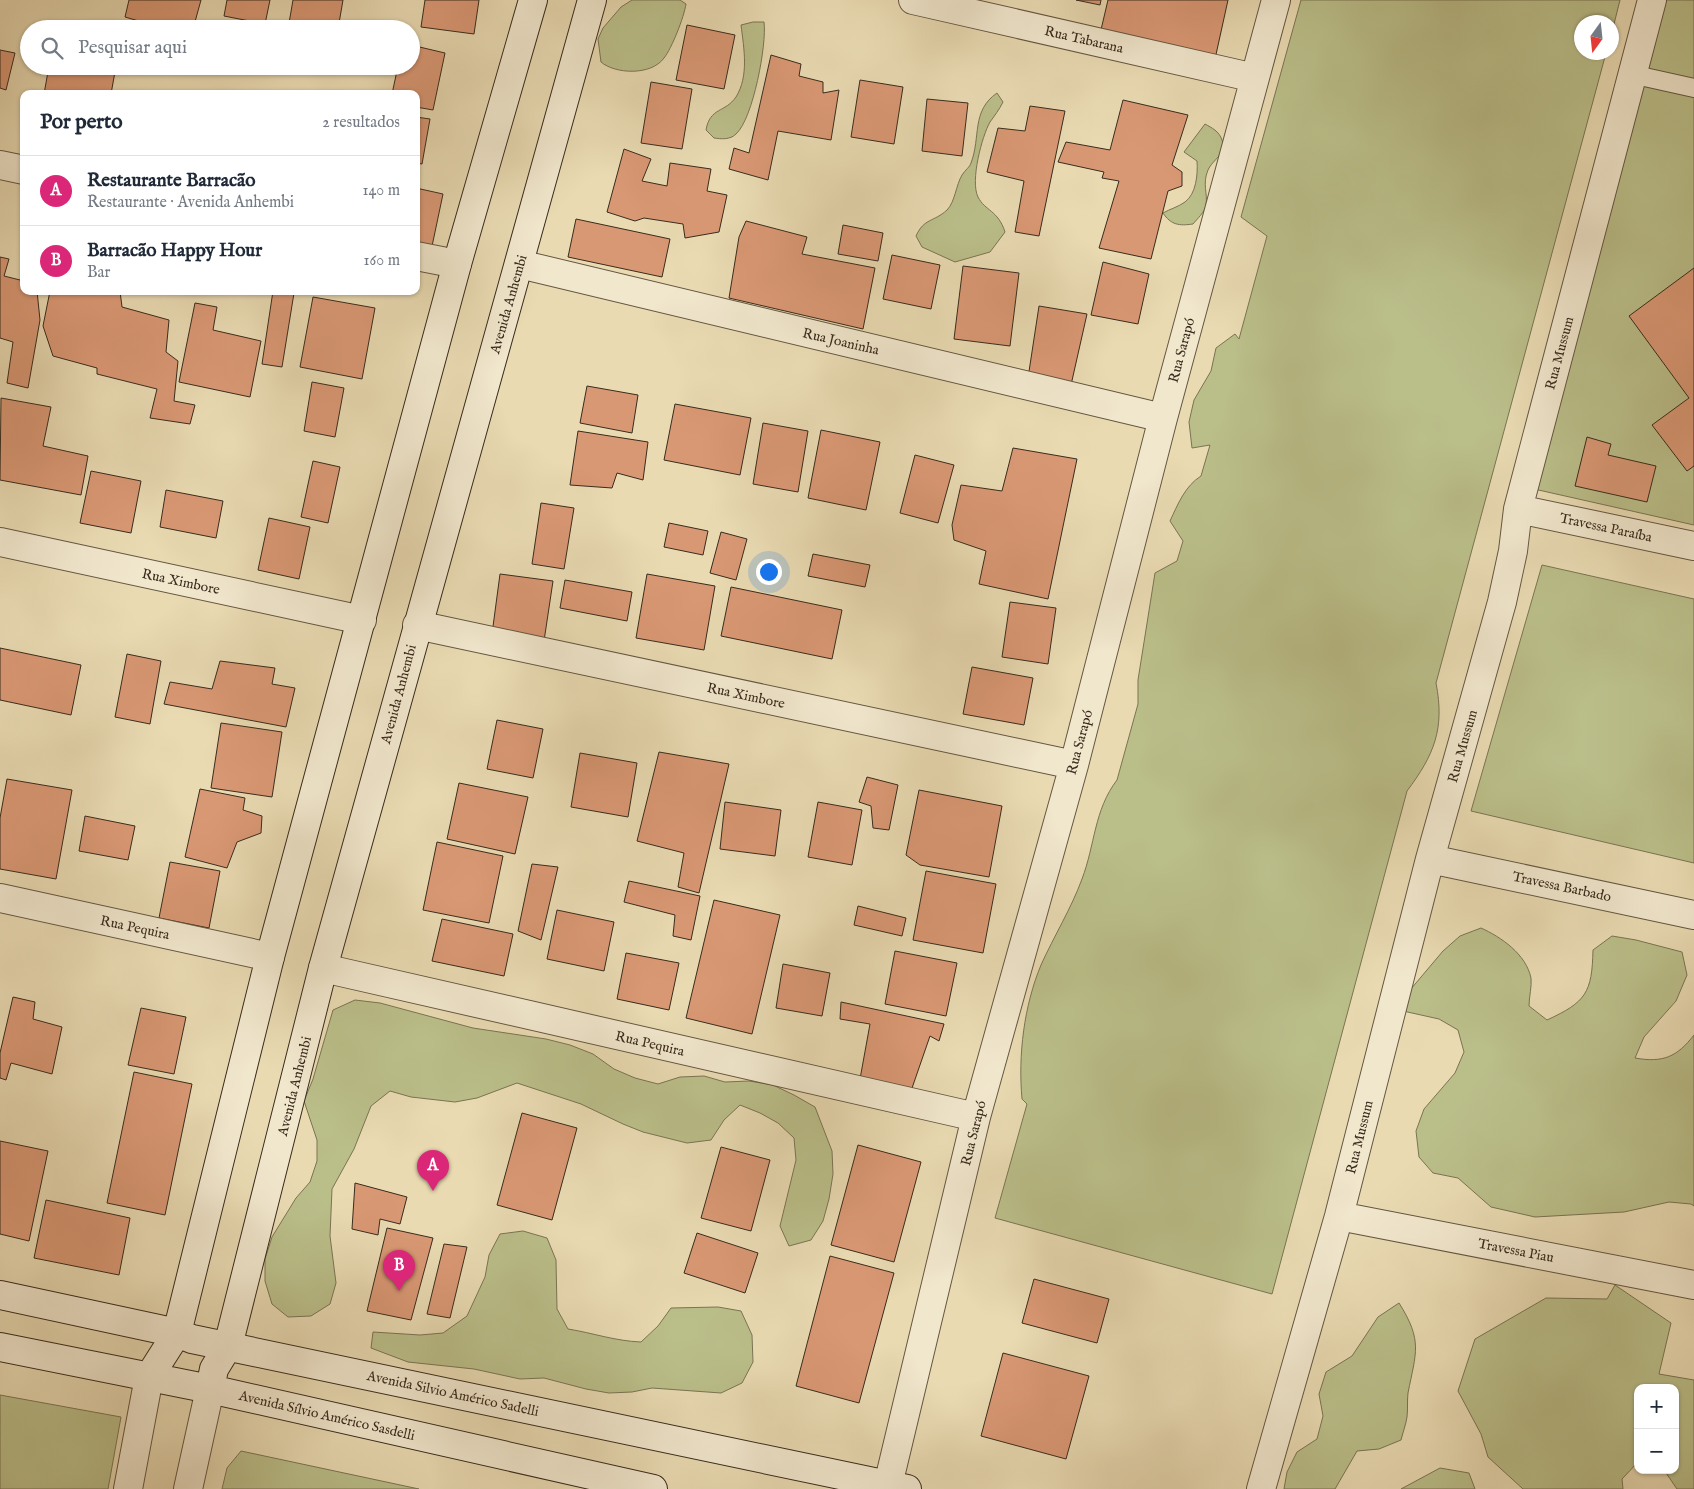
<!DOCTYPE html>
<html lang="pt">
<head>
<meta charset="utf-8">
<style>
  :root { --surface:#fff; --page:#f2f2f3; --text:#1f2937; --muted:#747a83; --line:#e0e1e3; --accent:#db2777 }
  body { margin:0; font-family:"IM FELL English",serif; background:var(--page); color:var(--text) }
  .controls { position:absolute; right:15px; bottom:15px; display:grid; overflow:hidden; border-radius:10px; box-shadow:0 1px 4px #0004 }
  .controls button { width:45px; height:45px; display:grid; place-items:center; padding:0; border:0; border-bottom:1px solid var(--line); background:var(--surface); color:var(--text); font:25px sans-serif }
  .compass { position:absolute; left:1574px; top:15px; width:45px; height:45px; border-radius:50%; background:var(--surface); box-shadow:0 1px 4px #0004; rotate:195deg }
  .you { position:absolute; left:768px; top:571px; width:18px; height:18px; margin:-12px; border:4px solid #fff; border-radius:50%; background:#1a73e8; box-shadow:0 0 0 8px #1a73e833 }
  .badge { display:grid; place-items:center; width:32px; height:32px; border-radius:50%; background:var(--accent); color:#fff; font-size:16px; font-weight:700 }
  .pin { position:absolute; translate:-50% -41px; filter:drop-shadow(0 1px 2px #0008) }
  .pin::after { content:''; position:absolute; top:26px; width:18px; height:15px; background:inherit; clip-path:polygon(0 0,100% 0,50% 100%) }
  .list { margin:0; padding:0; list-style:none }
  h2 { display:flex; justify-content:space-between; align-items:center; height:65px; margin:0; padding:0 20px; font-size:21px }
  h2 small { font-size:16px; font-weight:400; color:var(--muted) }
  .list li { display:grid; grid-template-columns:32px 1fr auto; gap:15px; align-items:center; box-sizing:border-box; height:70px; padding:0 20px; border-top:1px solid var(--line) }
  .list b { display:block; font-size:19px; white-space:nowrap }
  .list p { margin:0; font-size:16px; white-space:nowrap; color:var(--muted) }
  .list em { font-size:16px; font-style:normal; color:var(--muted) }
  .icon { flex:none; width:28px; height:28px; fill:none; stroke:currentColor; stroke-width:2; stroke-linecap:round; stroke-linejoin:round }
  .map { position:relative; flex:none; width:1694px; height:1489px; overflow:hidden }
  .search { position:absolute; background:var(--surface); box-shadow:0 1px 4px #0004; left:20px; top:20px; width:400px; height:55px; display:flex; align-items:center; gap:12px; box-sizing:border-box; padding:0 18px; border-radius:28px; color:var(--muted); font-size:19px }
  .panel { position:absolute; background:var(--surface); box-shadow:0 1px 4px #0004; left:20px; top:90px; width:400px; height:205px; border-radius:10px }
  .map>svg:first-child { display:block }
  .green { fill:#babe89; stroke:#7a7453 }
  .building { fill:#d99874; stroke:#392b1d }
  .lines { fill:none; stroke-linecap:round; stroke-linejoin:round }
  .lane-casing { stroke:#655742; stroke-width:20 }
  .street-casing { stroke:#655742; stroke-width:30 }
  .secondary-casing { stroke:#392b1d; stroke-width:30 }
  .lane { stroke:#f1e7cd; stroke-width:18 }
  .street { stroke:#f1e7cd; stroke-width:28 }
  .secondary { stroke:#f1e7cd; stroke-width:28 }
  .labels { text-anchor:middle; stroke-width:4; stroke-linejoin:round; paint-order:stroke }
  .street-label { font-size:14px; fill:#392b1d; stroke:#f1e7cd }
</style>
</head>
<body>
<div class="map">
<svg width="1694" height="1489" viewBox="0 0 1694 1489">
  <rect width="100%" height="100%" fill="#e9dab2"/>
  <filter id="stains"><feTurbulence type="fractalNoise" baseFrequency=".004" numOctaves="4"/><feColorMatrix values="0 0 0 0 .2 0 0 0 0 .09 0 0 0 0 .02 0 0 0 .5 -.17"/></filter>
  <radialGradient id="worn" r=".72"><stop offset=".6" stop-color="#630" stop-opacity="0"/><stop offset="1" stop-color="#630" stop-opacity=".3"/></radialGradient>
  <!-- green -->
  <path class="green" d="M680 0 686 4C684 17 672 48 664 58 651 76 615 74 601 62L598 39 603 28 621 7 632 0Z
    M1301 0H1620L1612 32V22H1582V52L1606 53 1436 683C1445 729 1434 755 1407 791L1272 1294 995 1218 1027 1104 1022 1099C1018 1055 1024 1006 1041 965 1054 936 1071 909 1082 879 1095 845 1094 810 1117 780L1138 704V680L1155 573 1177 561 1183 541 1170 521C1178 504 1185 486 1201 476L1210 445 1192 448 1189 422 1194 400 1211 371 1216 348 1235 334 1239 339 1267 236 1241 217Z
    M1665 0H1694V525L1534 489Z
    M753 22H764C767 44 753 119 736 134 730 140 721 139 714 138L706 130C710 107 725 113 736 97 749 76 744 49 741 25Z
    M997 93 1003 102C999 110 995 115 990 122 982 136 970 181 978 197 985 211 998 210 1005 232L990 252 955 262 922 247 916 236C924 218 934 222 947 210 955 202 956 185 962 175 965 170 970 167 971 163 981 137 971 111 997 93Z
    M1205 124C1212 128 1219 131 1222 140 1227 154 1213 159 1208 170 1202 184 1208 194 1206 205 1205 212 1197 219 1193 224 1179 226 1171 225 1163 213 1170 209 1178 207 1185 202 1196 194 1198 175 1197 161L1184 152Z
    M1542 565 1694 599V863L1471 811Z
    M1481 928C1501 937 1526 954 1531 978 1532 986 1529 997 1529 1006L1547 1020C1586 1002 1592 993 1593 950L1612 936 1636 940 1682 952 1687 975 1676 1001 1644 1037 1635 1058C1663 1063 1677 1057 1694 1035V1206L1691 1204 1669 1202 1624 1212 1535 1217 1491 1207 1458 1178 1433 1173 1419 1157 1416 1131 1424 1109 1455 1073 1464 1052 1458 1030 1439 1019 1394 1009 1443 951 1460 936Z
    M355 1000 380 1003 473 1028 546 1039 570 1045 593 1054 614 1069 635 1078 658 1084 680 1077 704 1076 725 1082 749 1081 773 1085 794 1095 815 1107 832 1151 833 1174 829 1199 823 1221 811 1240 789 1246 780 1226 796 1160 794 1138 778 1123 760 1113 740 1105 724 1120 711 1140 687 1143 643 1132 623 1124 581 1104 517 1083 477 1098 455 1102 411 1097 390 1091 371 1106 354 1149 332 1189 330 1236 336 1283 330 1304 311 1316 288 1317 272 1304 265 1281V1259L272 1237 296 1198 310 1182 317 1161V1140L304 1101 313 1079 333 1010Z
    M523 1231 547 1238 556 1260 557 1309 568 1329C593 1333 615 1341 641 1342L658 1326 671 1308 718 1307 741 1311 752 1335 753 1362 742 1383 721 1393 652 1388 632 1392 609 1393 586 1389 544 1378 520 1379 474 1369 408 1362 371 1348 373 1332 420 1335 443 1333 467 1316 485 1277 489 1255 500 1234Z
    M1615 1285 1671 1323 1659 1374 1694 1380V1489H1677L1664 1470H1675V1388H1638V1462L1622 1479 1623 1489H1523L1488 1457 1481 1434 1458 1391 1475 1339 1546 1298 1607 1299Z
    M1399 1303C1423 1341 1416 1352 1408 1393 1407 1401 1408 1409 1407 1417 1406 1424 1403 1432 1401 1440L1379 1449 1357 1451 1335 1489H1284L1287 1472 1297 1452 1317 1439 1323 1416 1319 1394 1326 1372 1352 1356 1378 1317Z
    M0 1395 121 1417 108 1489H0Z
    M241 1451 419 1489H222L227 1468Z
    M1440 1468 1469 1473 1475 1489H1401Z"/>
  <!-- building -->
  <path class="building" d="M129 0H201L193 29H166L125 17Z
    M227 0H270L265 24 224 16Z
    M293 0H343L338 29H288Z
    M425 0H479L474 34 421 27Z
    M1076 0H1101L1100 5Z
    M1108 0H1228L1215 59 1100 34Z
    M687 25 735 35 724 89 676 80Z
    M411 45 445 53 433 110 416 107V94H392L398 66H411Z
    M0 50 15 53 6 90 0 88Z
    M771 55 801 64 799 76 823 82V93L839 90 831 140 778 131 768 180 729 169 734 148 749 153Z
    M49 66H116L111 94H44Z
    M860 80 903 87 894 144 851 137Z
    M651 82 692 89 682 149 641 143Z
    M927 99 968 103 962 156 922 151Z
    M1123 100 1188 115 1172 165 1182 172V186L1168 191 1151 259 1099 248 1119 181 1102 178 1104 172 1058 162 1066 142 1110 150Z
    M1030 106 1065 111 1039 236 1015 232 1024 181 987 172 998 128 1025 131Z
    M416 117 430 119 422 164 416 163Z
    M624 149 651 159 642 181 667 186 670 163 711 169 707 191 727 195 719 232 685 238 683 224 644 218 635 221 607 212Z
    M416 188 443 194 431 251 416 248Z
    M576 219 670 239 662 277 568 257Z
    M746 221 807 237 802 254 875 268 863 329 729 298 739 237Z
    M843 225 883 233 878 261 838 254Z
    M892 255 940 265 931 309 883 299Z
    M0 257 9 259 4 276 24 281V291H37L40 320 28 388 7 383 13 342 0 338Z
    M1103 262 1149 274 1138 324 1091 315Z
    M963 266 1019 273 1010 346 954 339Z
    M1694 268V466L1687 471 1652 425 1689 398 1629 316Z
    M50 291H120L122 307 169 320 166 352 178 361 174 401 195 405 190 424 150 418 157 389 97 374V368L53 356 43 326Z
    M273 291 294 293 282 367 262 364Z
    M313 297 375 308 362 379 300 367Z
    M195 303 217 307 213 330 261 341 250 397 179 382Z
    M1039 306 1087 314 1071 385 1028 378Z
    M312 382 344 388 335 437 304 431Z
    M587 386 638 395 632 433 580 423Z
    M1 398 51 407 43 446 88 456 81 495 0 480Z
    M675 404 751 418 740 475 664 460Z
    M763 423 808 431 798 492 753 484Z
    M821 430 880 442 866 510 808 498Z
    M578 431 648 442 643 480 617 473 612 488 570 485Z
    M1587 437 1611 444 1608 455 1656 466 1647 502 1575 486Z
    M1013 448 1077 459 1048 599 979 584 986 551 954 540 952 525 961 485 1002 491Z
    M915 455 954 465 938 523 900 513Z
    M313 461 340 467 328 523 301 517Z
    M91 471 141 481 131 533 80 523Z
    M166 490 223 501 216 538 160 527Z
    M541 503 574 508 564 569 532 564Z
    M269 518 310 527 299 579 258 570Z
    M669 523 708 531 703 555 664 547Z
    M721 532 747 539 736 580 710 573Z
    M813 554 870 565 865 587 808 576Z
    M500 574 553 581 544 641 492 634Z
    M647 574 715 586 704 650 636 638Z
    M565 580 632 592 627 621 560 608Z
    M731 587 842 610 832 659 721 636Z
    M1010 602 1056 608 1048 664 1002 657Z
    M0 648 81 665 71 715 0 700Z
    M127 654 161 661 150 724 115 717Z
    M220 661 275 668 272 684 295 688 286 727 164 704 170 682 212 689Z
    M972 667 1033 678 1024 725 963 714Z
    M497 720 543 729 533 778 487 769Z
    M221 723 282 732 272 797 211 788Z
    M659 752 729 764 699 893 678 887 684 853 637 841Z
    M580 753 637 763 628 817 571 807Z
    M867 777 898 785 889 830 873 828 871 806 859 802Z
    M7 779 72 790 56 879 0 869V818Z
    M459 783 528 797 515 854 447 839Z
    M200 789 245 798 243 810 262 816 261 833 237 842 227 868 185 857Z
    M919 790 1002 806 989 877 920 865 906 855Z
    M725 802 781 810 775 856 720 849Z
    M818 802 862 810 852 865 808 857Z
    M85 816 135 826 128 860 79 851Z
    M437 842 503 856 489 923 423 910Z
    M170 862 220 871 209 928 159 918Z
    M532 864 558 867 541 940 518 931Z
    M926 871 996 884 983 953 913 940Z
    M629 881 700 896 691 940 673 936 675 915 624 902Z
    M714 900 780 915 752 1034 686 1018Z
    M858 906 906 918 902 936 854 925Z
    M557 910 614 922 604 971 547 959Z
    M442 919 513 934 504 976 432 961Z
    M895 951 957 963 946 1016 885 1004Z
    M626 953 679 963 669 1010 617 999Z
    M783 964 830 973 822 1016 776 1008Z
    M13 997 35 1002 33 1019 62 1027 52 1074 11 1063 6 1080 0 1078V1053Z
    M841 1002 944 1024 939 1041 930 1036 911 1091 860 1079 870 1024 840 1019Z
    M141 1008 186 1017 174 1074 128 1065Z
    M134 1072 192 1084 165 1215 107 1203Z
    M522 1113 577 1128 552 1220 497 1205Z
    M0 1141 48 1151 29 1241 0 1234Z
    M858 1145 921 1162 894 1262 831 1245Z
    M721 1147 770 1160 751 1231 701 1218Z
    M355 1183 407 1197 400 1224 380 1219 378 1235 352 1229Z
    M46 1200 130 1218 119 1275 34 1258Z
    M387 1228 433 1238 411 1320 367 1311Z
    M697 1233 758 1253 745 1293 684 1273Z
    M444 1244 467 1247 450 1318 427 1314Z
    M830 1256 894 1273 859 1403 796 1386Z
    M1034 1279 1109 1299 1097 1343 1022 1323Z
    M1003 1353 1089 1376 1066 1459 981 1436Z"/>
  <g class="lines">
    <defs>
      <path id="lane" d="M1631 74 1694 88"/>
      <path id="street" d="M913 0 1255 78
        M0 165 24 170
        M416 256 457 264
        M519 264 1163 418
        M1518 509 1694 546
        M0 542 362 620
        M417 625 1074 765
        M1430 859 1694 915
        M0 898 270 957
        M323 968 976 1117
        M1339 1216 1694 1285
        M888 1485 976 1117 1074 765 1163 418 1276 0
        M128 1489 149 1377
        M188 1489 210 1389
        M1261 1489 1339 1216 1430 859 1502 602 1513 551 1518 509 1652 0"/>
      <path id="secondary" d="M0 1295 177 1333 192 1339 907 1489
        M0 1347 210 1389 653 1489
        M149 1377 177 1333 270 957 457 264 533 0
        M210 1389 214 1369 228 1346 323 968 592 0"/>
    </defs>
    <!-- lane casing -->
    <use href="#lane" class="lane-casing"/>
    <!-- street casing -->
    <use href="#street" class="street-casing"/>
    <!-- secondary casing -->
    <use href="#secondary" class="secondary-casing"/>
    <!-- lane -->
    <use href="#lane" class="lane"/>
    <!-- street -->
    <use href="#street" class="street"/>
    <!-- secondary -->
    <use href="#secondary" class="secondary"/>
  </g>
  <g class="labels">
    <!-- street labels -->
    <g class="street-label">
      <text transform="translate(1084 39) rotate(13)" y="5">Rua Tabarana</text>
      <text transform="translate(508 304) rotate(-74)" y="5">Avenida Anhembi</text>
      <text transform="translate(841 341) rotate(13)" y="5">Rua Joaninha</text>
      <text transform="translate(1181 350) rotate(-75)" y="5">Rua Sarapó</text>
      <text transform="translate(1559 353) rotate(-75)" y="5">Rua Mussum</text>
      <text transform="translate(1606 527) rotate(12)" y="5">Travessa Paraíba</text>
      <text transform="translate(181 581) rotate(12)" y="5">Rua Ximbore</text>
      <text transform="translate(398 694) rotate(-75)" y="5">Avenida Anhembi</text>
      <text transform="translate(746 695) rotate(12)" y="5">Rua Ximbore</text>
      <text transform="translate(1079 742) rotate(-75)" y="5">Rua Sarapó</text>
      <text transform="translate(1462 746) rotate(-74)" y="5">Rua Mussum</text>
      <text transform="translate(1562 886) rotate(12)" y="5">Travessa Barbado</text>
      <text transform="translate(135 927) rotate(12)" y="5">Rua Pequira</text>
      <text transform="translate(650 1043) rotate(13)" y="5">Rua Pequira</text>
      <text transform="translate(294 1086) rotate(-76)" y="5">Avenida Anhembi</text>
      <text transform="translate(973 1133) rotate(-76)" y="5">Rua Sarapó</text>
      <text transform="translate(1359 1137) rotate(-76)" y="5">Rua Mussum</text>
      <text transform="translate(1516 1250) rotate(11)" y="5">Travessa Piau</text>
      <text transform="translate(453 1393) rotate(12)" y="5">Avenida Silvio Américo Sadelli</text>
      <text transform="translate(327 1415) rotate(13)" y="5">Avenida Sílvio Américo Sasdelli</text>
    </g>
  </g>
  <rect width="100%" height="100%" filter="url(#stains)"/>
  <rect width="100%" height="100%" fill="url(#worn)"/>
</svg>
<div class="controls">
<button>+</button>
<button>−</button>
</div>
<svg class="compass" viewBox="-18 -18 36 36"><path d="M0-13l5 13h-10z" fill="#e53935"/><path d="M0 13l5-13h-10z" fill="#747a83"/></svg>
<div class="you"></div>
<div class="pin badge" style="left:433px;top:1191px">A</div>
<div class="pin badge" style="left:399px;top:1291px">B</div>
<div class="search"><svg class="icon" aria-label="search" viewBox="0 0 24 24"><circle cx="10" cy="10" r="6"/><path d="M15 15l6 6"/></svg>Pesquisar aqui</div>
<section class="panel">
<h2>Por perto<small>2 resultados</small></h2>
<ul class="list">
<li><span class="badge">A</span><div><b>Restaurante Barracão</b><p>Restaurante · Avenida Anhembi</p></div><em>140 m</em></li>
<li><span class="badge">B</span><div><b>Barracão Happy Hour</b><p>Bar</p></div><em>160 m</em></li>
</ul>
</section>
</div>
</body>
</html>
